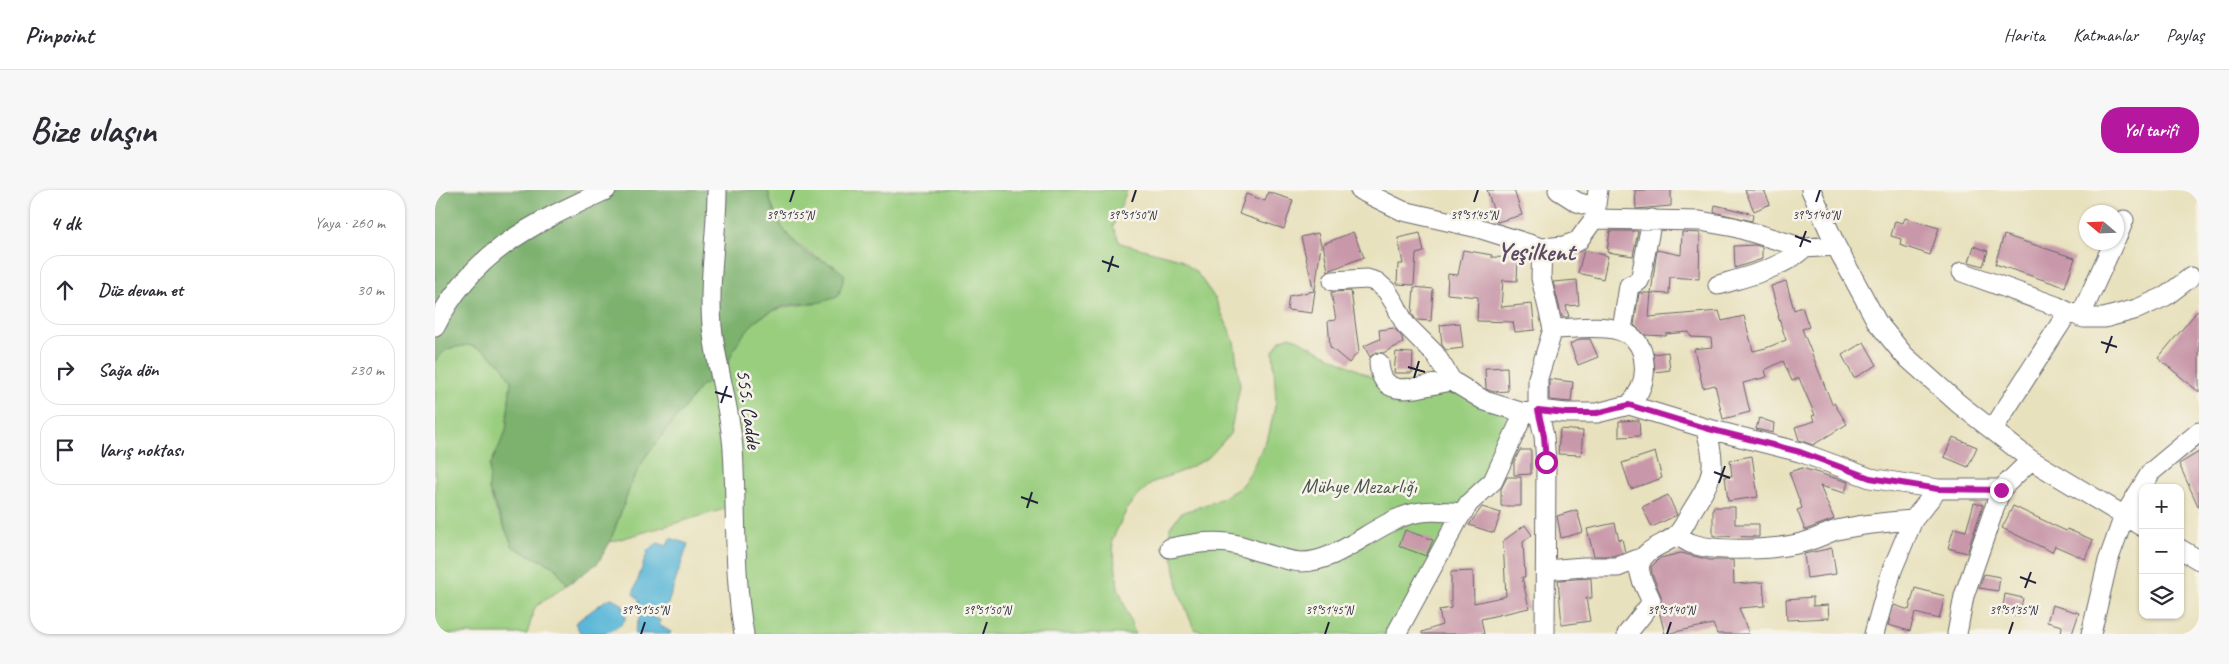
<!DOCTYPE html>
<html lang="tr">
<head>
<meta charset="utf-8">
<style>
  :root { --surface:#fff; --page:#f7f7f7; --text:#2b2b33; --muted:#7c7c81; --line:#e1e1e2; --accent:#b5179e }
  body { margin:0; font-family:Caveat,sans-serif; background:var(--page); color:var(--text) }
  .controls { position:absolute; right:15px; bottom:15px; display:grid; overflow:hidden; border-radius:10px; box-shadow:0 1px 4px #0004 }
  .controls button { width:45px; height:45px; display:grid; place-items:center; padding:0; border:0; border-bottom:1px solid var(--line); background:var(--surface); color:var(--text); font:25px sans-serif }
  .compass { position:absolute; left:1644px; top:15px; width:45px; height:45px; border-radius:50%; background:var(--surface); box-shadow:0 1px 4px #0004; rotate:289deg }
  .stop { position:absolute; width:15px; height:15px; margin:-11px; border:4px solid #b5179e; border-radius:50%; background:#fff }
  .stop.end { background:#b5179e; border-color:#fff; box-shadow:0 1px 5px #0008 }
  .list { margin:0; padding:0; list-style:none }
  h2 { display:flex; justify-content:space-between; align-items:center; height:65px; margin:0; padding:0 20px; font-size:21px }
  h2 small { font-size:16px; font-weight:400; color:var(--muted) }
  .list li { display:grid; grid-template-columns:32px 1fr auto; gap:15px; align-items:center; box-sizing:border-box; height:70px; margin:0 10px 10px; padding:0 10px; border:1px solid var(--line); border-radius:20px }
  .list b { display:block; font-size:19px; white-space:nowrap }
  .list em { font-size:16px; font-style:normal; color:var(--muted) }
  .icon { flex:none; width:28px; height:28px; fill:none; stroke:currentColor; stroke-width:2; stroke-linecap:round; stroke-linejoin:round }
  .map { position:relative; flex:none; width:1764px; height:444px; overflow:hidden; border-radius:20px }
  header { display:flex; align-items:center; gap:30px; box-sizing:border-box; height:70px; padding:0 25px; background:var(--surface); border-bottom:1px solid var(--line) }
  header strong { font-size:24px }
  nav { display:flex; gap:28px; margin-inline-start:auto; font-size:18px }
  .intro { display:flex; align-items:center; justify-content:space-between; box-sizing:border-box; height:120px; padding:0 30px }
  h1 { margin:0; font-size:35px }
  .button { padding:12px 22px; border-radius:20px; background:var(--accent); color:#fff; font-size:18px; font-weight:700 }
  main { display:flex; gap:30px; padding:0 30px }
  aside { flex:1; background:var(--surface); border-radius:20px; box-shadow:0 1px 4px #0004 }
  .map>svg:first-child { display:block }
  .green { fill:#9ace7f; stroke:#5e785d }
  .forest { fill:#7bb16e; stroke:#4e6a54 }
  .water { fill:#5ab7d8; stroke:#3e6c8a }
  .building { fill:#c897a9 }
  .lines { fill:none; stroke-linecap:round; stroke-linejoin:round }
  .minor-casing { stroke:#676568; stroke-width:21 }
  .minor { stroke:#fff; stroke-width:19 }
  .route { stroke:#b5179e; stroke-width:6 }
  .ticks { fill:none; stroke:#22223b; stroke-width:2 }
  .labels { text-anchor:middle; stroke-width:5; stroke-linejoin:round; paint-order:stroke }
  .street-label { font-size:21px; fill:#22223b; stroke:#f7f3e8 }
  .park-label { font-size:21px; fill:#46564f; stroke:#f7f3e8 }
  .district-label { font-size:26px; font-weight:bold; fill:#5c4b62; stroke:#f7f3e8 }
  .ticks-label { font-size:12px; text-anchor:middle; fill:#22223b; stroke:#f7f3e8; stroke-width:5; stroke-linejoin:round; paint-order:stroke }
</style>
</head>
<body>
<header>
<strong>Pinpoint</strong>
<nav><a>Harita</a><a>Katmanlar</a><a>Paylaş</a></nav>
</header>
<div class="intro"><h1>Bize ulaşın</h1><a class="button">Yol tarifi</a></div>
<main>
<aside>
<h2>4 dk<small>Yaya · 260 m</small></h2>
<ul class="list">
<li><svg class="icon" aria-label="ahead" viewBox="0 0 24 24"><path d="M12 20V5M6 11l6-6 6 6"/></svg><div><b>Düz devam et</b></div><em>30 m</em></li>
<li><svg class="icon" aria-label="right" viewBox="0 0 24 24"><path d="M7 20v-9h11M14 6l5 5-5 5"/></svg><div><b>Sağa dön</b></div><em>230 m</em></li>
<li><svg class="icon" aria-label="arrive" viewBox="0 0 24 24"><path d="M6 21V4h12l-3 4 3 4H6"/></svg><div><b>Varış noktası</b></div></li>
</ul>
</aside>
<div class="map">
<svg width="1764" height="444" viewBox="0 0 1764 444">
  <rect width="100%" height="100%" fill="#f7f3e8"/>
  <filter id="ink" filterUnits="userSpaceOnUse"><feTurbulence type="fractalNoise" baseFrequency=".02" numOctaves="2"/><feDisplacementMap in="SourceGraphic" scale="10" xChannelSelector="R" yChannelSelector="G"/><feConvolveMatrix kernelMatrix="1 2 1 2 8 2 1 2 1" color-interpolation-filters="sRGB"/></filter>
  <filter id="wash" filterUnits="userSpaceOnUse"><feTurbulence type="fractalNoise" baseFrequency=".0096" numOctaves="4" result="noise"/><feDisplacementMap in="SourceGraphic" scale="20" xChannelSelector="R" yChannelSelector="G"/><feGaussianBlur stdDeviation="1.12" result="paint"/><feColorMatrix in="noise" values="0 0 0 0 0 0 0 0 0 0 0 0 0 0 0 0 0 1.4 0 .05"/><feComposite in="paint" operator="in"/></filter>
  <g filter="url(#wash)">
    <rect width="100%" height="100%" fill="#e8e1bd"/>
    <!-- green -->
    <path class="green" d="M333 0H692L678 37 685 53 745 69 762 83 780 108 799 151 805 196 795 244 773 268 747 281 716 293 693 317 677 350 683 397 700 444H309L300 316 175 352 198 289 211 266 267 195 287 188C305 137 325 115 380 114L400 76C363 59 341 43 333 0Z
      M855 146 950 194 998 193 1089 223 961 444H774L759 439 744 402 736 358 735 337 746 323 781 311 803 299 813 287 834 244 841 211 838 161 845 150Z
      M33 155 48 160 66 174 76 191 71 241 55 276 54 300 59 315 78 357 120 377 132 395 100 417 92 444H0V171L12 159Z"/>
    <!-- forest -->
    <path class="forest" d="M0 0H333C338 27 352 52 377 66 390 72 400 75 410 85L403 107C395 109 388 112 381 113 374 114 368 113 361 114 319 119 300 151 287 188L267 195 211 266 198 289 175 352 163 373 132 395 120 377 78 357 54 300 55 276 71 241 76 191 66 174 48 160 33 155 12 159 0 171Z"/>
    <!-- water -->
    <path class="water" d="M235 348 253 354 229 425 204 417V409L198 404 213 360 223 353 232 356Z
      M177 408 188 415 191 428C182 444 163 444 146 444L140 433 171 410Z
      M206 423 225 430 224 435 236 442 235 444H199Z"/>
    <g id="blocks">
      <!-- building -->
      <path class="building" d="M1052 0H1079L1087 25 1062 32Z
        M1200 0H1236V16L1201 19Z
        M1310 0H1329L1335 14 1319 21Z
        M833 2 858 10 849 39 804 24 811 4 830 11Z
        M1280 15 1318 24 1317 31 1279 22Z
        M1470 28 1504 38 1495 65 1465 55 1466 49 1456 46 1460 31 1468 33Z
        M1175 41H1203L1198 66 1172 62Z
        M918 42 929 67 893 81 888 54Z
        M1247 42 1265 43 1264 89 1235 87 1234 104 1216 103 1222 60 1246 65Z
        M883 43 886 55 877 123 852 120 854 106 879 101 866 47Z
        M985 43 989 62 981 64 979 95 962 94 963 74H968L963 48Z
        M1569 45 1640 68 1630 97 1560 74Z
        M1320 55 1327 57V69L1300 78 1299 56Z
        M1539 56 1553 61 1548 76 1534 72Z
        M1028 60 1057 65 1056 67 1083 68 1082 91 1068 90 1066 117 1097 114 1100 140 1080 142 1078 132 1042 131 1043 107 1012 104 1013 84 1023 85Z
        M1149 60 1173 66 1168 89 1143 83Z
        M1142 90 1144 115 1131 116 1134 127H1127L1118 92Z
        M1351 91 1359 120 1367 117 1374 137 1367 139 1397 214 1399 213 1412 234 1378 255 1364 250 1360 237 1380 231 1377 226 1380 225 1364 188 1357 191 1348 171 1330 180 1332 187 1308 193 1315 222 1288 229 1280 195 1268 198 1259 159 1277 157 1276 148 1256 147 1254 142 1231 144V146L1210 145 1199 135 1204 103H1216L1214 127 1284 121 1287 131 1309 126 1318 161 1331 158 1351 150 1343 126H1344L1336 96Z
        M979 97 998 99 996 131 982 130 979 127 977 124Z
        M916 101 924 161 914 173 895 157 893 131 901 130 896 102Z
        M1764 119V202L1723 168Z
        M1025 133 1028 158 1011 160 1007 155 1005 135Z
        M959 138 967 147 968 153 948 163 941 162 935 167 929 156 945 149 944 140Z
        M1146 149H1155L1163 167 1143 175 1135 154Z
        M1429 152 1442 175 1419 188 1407 165Z
        M961 162 978 163 977 183H959Z
        M1233 162 1235 180 1220 182 1218 164Z
        M1072 177 1073 201 1059 202 1051 199 1050 178Z
        M1114 189 1138 192 1136 212 1114 210Z
        M1324 228 1339 233 1338 243 1321 239Z
        M1204 230 1205 246 1184 247V231Z
        M1125 239 1148 241 1146 265 1123 264Z
        M1518 247 1542 257 1533 277 1509 267Z
        M1085 260H1096V284L1079 285V272Z
        M1220 262 1227 288 1196 299 1187 273Z
        M1764 262V318L1744 274Z
        M1317 266 1323 307 1293 311 1290 286H1297L1295 270Z
        M1367 278 1413 292 1410 303 1385 296 1399 329 1370 340 1362 320 1367 318 1354 282Z
        M1072 287H1086V316H1066V299Z
        M1233 305 1242 325 1217 337 1207 317Z
        M1539 313 1548 315 1532 363 1513 358 1519 338 1531 341Z
        M1578 316 1631 341 1632 339 1658 350 1650 369 1620 356 1617 362 1567 338Z
        M1047 317 1066 323 1059 343 1034 335Z
        M1278 317H1300V334H1324V347L1278 346Z
        M1142 320 1148 342 1126 348 1122 326Z
        M1180 333 1184 350 1187 349 1190 362 1178 366H1159L1152 339Z
        M1090 335 1097 345 1088 352 1090 387H1087L1094 418 1046 429 1049 444H987V442L1007 435 1004 420 1016 418V382L1038 381 1039 413 1071 406 1068 351Z
        M970 340 998 350 991 366 964 356Z
        M1397 358 1401 384 1372 388 1369 364Z
        M1246 363 1275 370H1298L1299 394 1328 392 1330 416 1304 418 1314 444H1282L1278 434 1230 444 1224 421 1226 406 1217 384 1216 377 1225 368Z
        M1549 384 1565 387 1563 401 1544 398Z
        M1156 388 1157 408H1151L1155 431 1127 435 1123 390Z
        M1480 398 1510 406 1504 429 1480 423 1475 441 1453 435 1459 415 1474 420Z
        M1570 404 1588 408 1584 427 1567 423Z
        M1378 407V416L1393 415 1394 428 1352 430 1351 409Z
        M1617 415 1644 423 1637 444H1626L1627 436 1612 432Z"/>
    </g>
  </g>
  <g filter="url(#ink)">
    <use href="#blocks" fill-opacity="0" stroke="#676568" stroke-width="1"/>
    <g class="lines">
      <defs>
        <path id="minor" d="M282 0C282 45 273 90 277 136 281 177 295 217 298 259 302 321 298 383 309 444
          M925 0 968 21 1043 38 1107 58 1129 56 1143 51 1159 29 1265 31 1299 37 1369 58 1401 56
          M1123 0 1142 12 1161 18
          M1376 0 1401 56 1442 132 1469 165 1524 214 1596 270 1708 337
          M1159 29 1163 0
          M1682 47 1689 30
          M1107 58 1106 88 1118 139 1103 188V220L1109 246 1111 273 1110 444
          M1527 82 1621 116 1633 122 1558 239
          M898 91 932 89 942 92 952 101 960 114 970 134 1000 164 1017 191
          M1283 95C1314 86 1345 79 1369 58
          M1633 122 1649 128H1669L1702 119 1731 106 1756 87
          M1645 127 1679 52
          M0 137C37 61 98 34 171 0
          M1118 139C1151 139 1206 126 1209 173 1211 189 1205 204 1194 215
          M1187 140 1194 96 1204 91 1206 86 1217 29
          M944 173C947 215 989 194 1017 191L1050 211 1089 223 1103 220 1131 223H1162L1194 215 1270 238 1365 262 1435 288 1503 299H1566
          M1242 345C1246 348 1251 351 1255 353 1282 363 1346 360 1373 351 1383 348 1392 343 1402 340 1427 334 1452 332 1478 330
          M735 358C757 354 781 349 803 355 821 360 849 371 866 372 902 372 934 339 967 327 987 319 1007 321 1028 323
          M1745 359 1764 370
          M1111 380 1149 377H1183L1208 367
          M961 444 1024 328 1034 313 1058 291 1089 223
          M1192 444 1214 416 1216 410C1212 400 1202 385 1205 374 1209 359 1229 355 1240 346 1247 341 1251 331 1255 324 1277 289 1284 278 1270 238
          M1439 444 1457 380 1478 330 1503 299
          M1522 444 1529 406 1566 299 1596 270
          M1656 444 1673 371 1689 326 1716 282 1764 242"/>
      </defs>
      <!-- minor casing -->
      <use href="#minor" class="minor-casing"/>
      <!-- minor -->
      <use href="#minor" class="minor"/>
    </g>
  </g>
  <g class="lines" filter="url(#ink)">
    <!-- route -->
    <path class="route" d="M1111 272 1109 246 1103 220 1131 223H1162L1194 215 1270 238 1365 262 1435 288 1503 299 1566 300"/>
  </g>
  <!-- ticks -->
  <path class="ticks" d="M355 12 359 0M697 12 701 0M1039 12 1043 0M1381 12 1385 0M1360 46 1376 52M1365 57 1371 41M667 71 684 77M673 82 678 66M1666 152 1682 157M1671 163 1677 146M973 177 990 182M979 188 984 171M280 202 297 207M286 213 292 196M1279 282 1295 288M1284 293 1290 276M586 307 603 313M592 318 597 302M1585 387 1601 393M1590 398 1596 382M206 444 210 432M548 444 552 432M890 444 894 432M1232 444 1236 432M1574 444 1578 432"/>
  <g class="labels">
    <!-- street labels -->
    <g class="street-label">
      <text transform="translate(314 219) rotate(82)" y="7">555. Cadde</text>
    </g>
    <!-- park labels -->
    <g class="park-label">
      <text x="924" y="303">Mühye Mezarlığı</text>
    </g>
    <!-- district labels -->
    <g class="district-label">
      <text x="1101" y="70">Yeşilkent</text>
    </g>
  </g>
  <g class="ticks-label">
    <text x="697" y="29">39°51'50"N</text>
    <text x="1381" y="29">39°51'40"N</text>
    <text x="355" y="29">39°51'55"N</text>
    <text x="1039" y="29">39°51'45"N</text>
    <text x="210" y="424">39°51'55"N</text>
    <text x="552" y="424">39°51'50"N</text>
    <text x="894" y="424">39°51'45"N</text>
    <text x="1236" y="424">39°51'40"N</text>
    <text x="1578" y="424">39°51'35"N</text>
  </g>
</svg>
<div class="controls">
<button>+</button>
<button>−</button>
<button><svg class="icon" aria-label="layers" viewBox="0 0 24 24"><path d="M12 4l9 5-9 5-9-5zM3 14l9 5 9-5"/></svg></button>
</div>
<svg class="compass" viewBox="-18 -18 36 36"><path d="M0-13l5 13h-10z" fill="#e53935"/><path d="M0 13l5-13h-10z" fill="#7c7c81"/></svg>
<div class="stop" style="left:1111px;top:272px"></div>
<div class="stop end" style="left:1566px;top:300px"></div>
</div>
</main>
</body>
</html>
